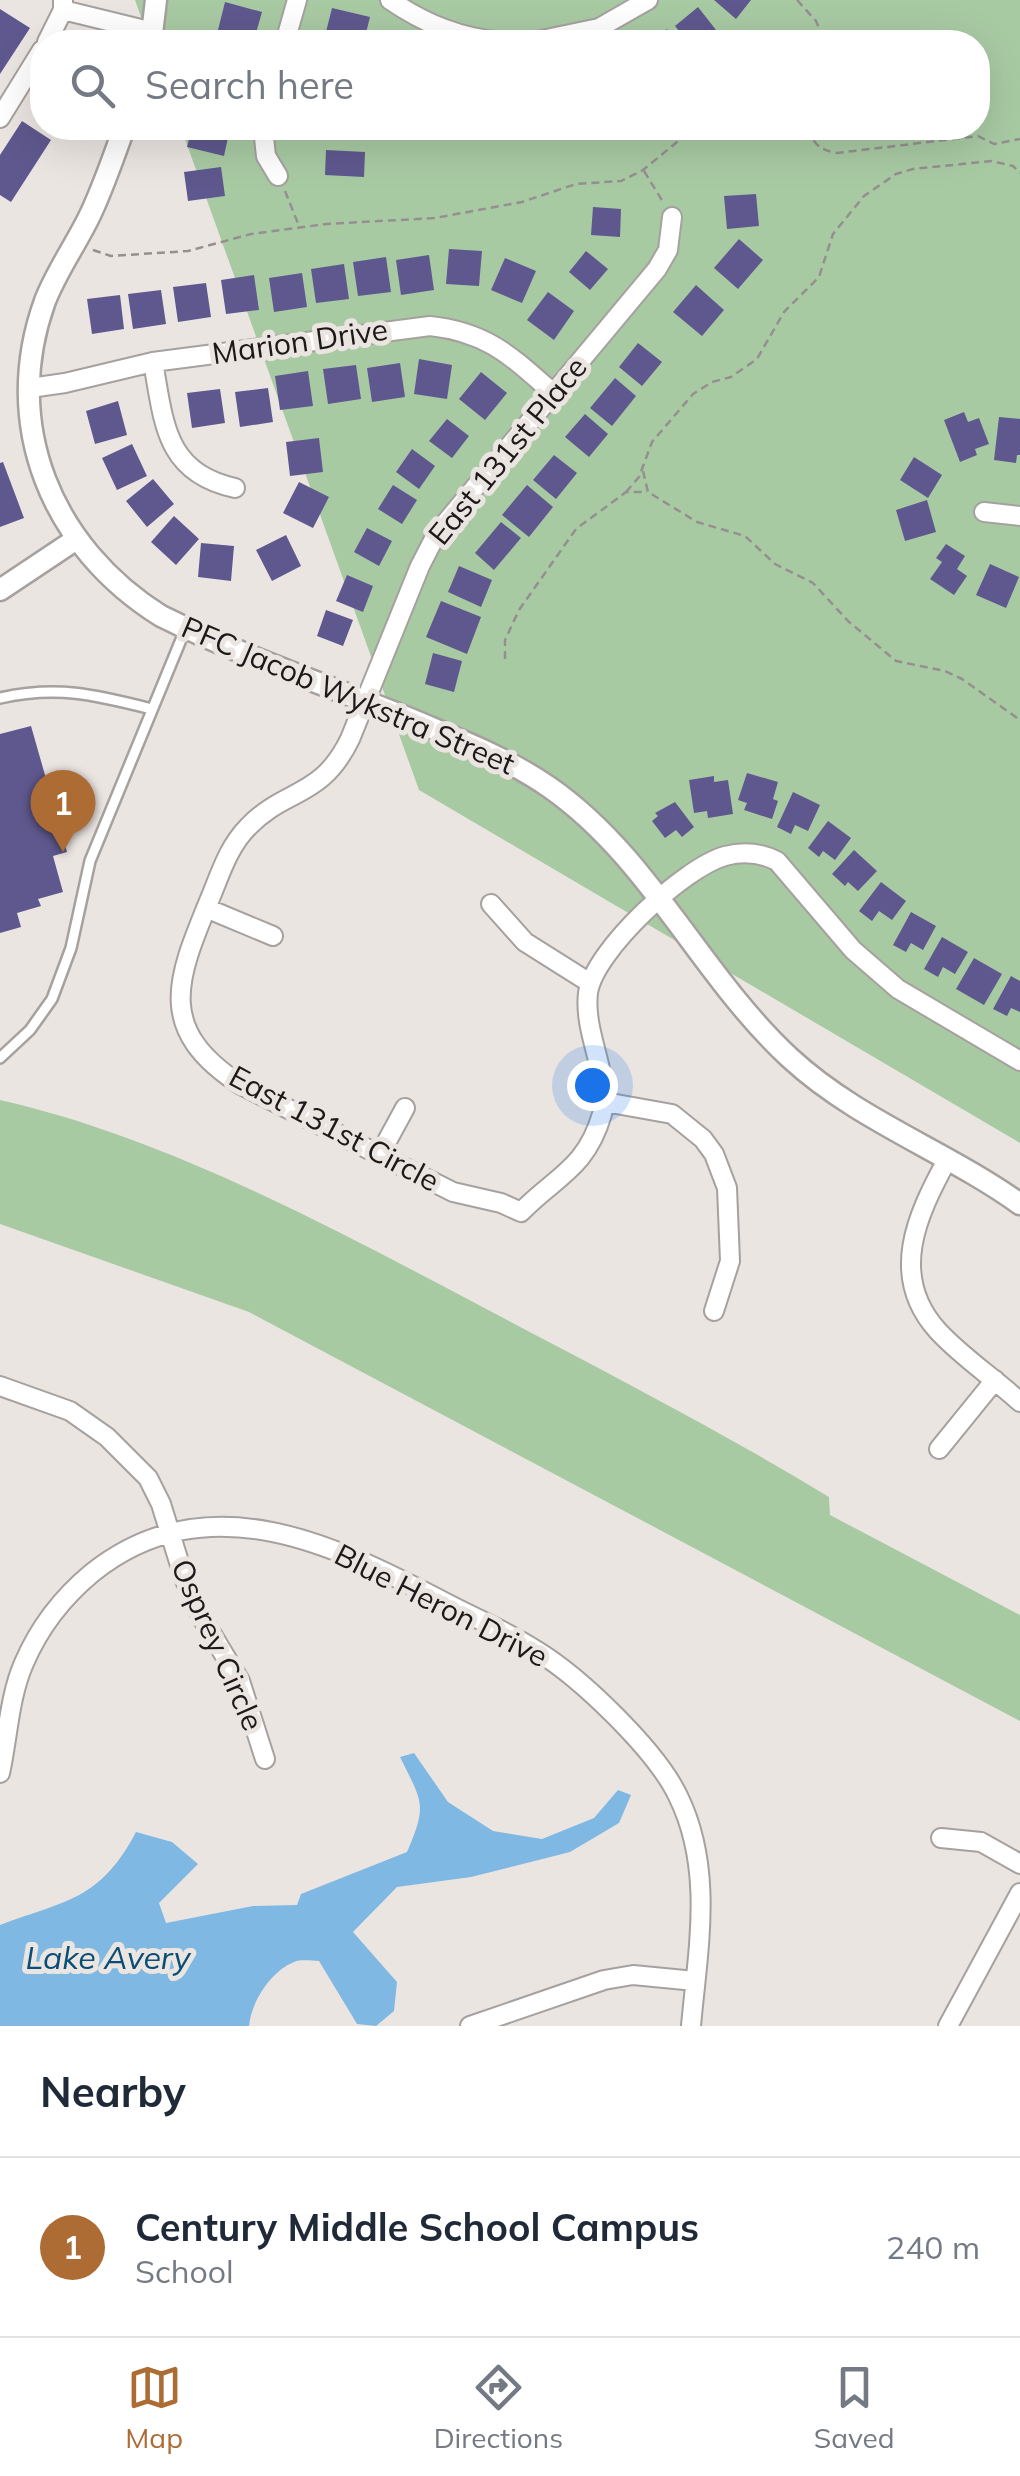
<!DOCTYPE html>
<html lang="en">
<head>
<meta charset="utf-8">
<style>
  :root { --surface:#fff; --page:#f2f2f3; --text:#1f2937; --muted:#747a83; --line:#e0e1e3; --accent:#ac6c34 }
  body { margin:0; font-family:Mulish,sans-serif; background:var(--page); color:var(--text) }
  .you { position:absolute; left:592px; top:1085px; width:35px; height:35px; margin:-25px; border:8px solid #fff; border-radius:50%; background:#1a73e8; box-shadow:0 0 0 15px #1a73e833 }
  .badge { display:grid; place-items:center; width:65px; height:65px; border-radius:50%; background:var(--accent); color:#fff; font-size:32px; font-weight:700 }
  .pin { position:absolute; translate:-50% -82px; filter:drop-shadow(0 2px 5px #0008) }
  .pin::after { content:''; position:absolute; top:52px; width:35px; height:30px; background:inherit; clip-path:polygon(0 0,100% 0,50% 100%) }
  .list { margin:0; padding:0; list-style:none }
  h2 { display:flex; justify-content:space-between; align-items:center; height:130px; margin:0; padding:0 40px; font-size:42px }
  h2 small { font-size:32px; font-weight:400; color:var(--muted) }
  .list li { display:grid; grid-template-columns:65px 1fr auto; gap:30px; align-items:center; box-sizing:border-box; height:180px; padding:0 40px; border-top:2px solid var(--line) }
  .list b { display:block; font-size:38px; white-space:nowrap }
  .list p { margin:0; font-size:32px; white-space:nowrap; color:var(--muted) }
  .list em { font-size:32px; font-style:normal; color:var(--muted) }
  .icon { flex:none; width:55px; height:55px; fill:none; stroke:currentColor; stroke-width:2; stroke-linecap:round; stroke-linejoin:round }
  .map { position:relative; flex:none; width:1020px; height:2026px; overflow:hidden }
  .search { position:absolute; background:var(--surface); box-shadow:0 10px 40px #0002; left:30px; right:30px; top:30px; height:110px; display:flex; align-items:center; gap:25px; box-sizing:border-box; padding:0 35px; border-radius:40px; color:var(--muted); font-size:38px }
  .sheet { height:310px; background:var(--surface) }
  nav { display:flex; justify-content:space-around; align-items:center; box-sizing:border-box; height:140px; border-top:2px solid var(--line); background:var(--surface); font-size:28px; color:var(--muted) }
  nav a { display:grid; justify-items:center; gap:5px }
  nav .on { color:var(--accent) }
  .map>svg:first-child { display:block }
  .green { fill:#a8caa3 }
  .water { fill:#7fb8e2 }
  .building { fill:#5f588e }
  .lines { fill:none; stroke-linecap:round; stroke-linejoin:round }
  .service-casing { stroke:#a6a19e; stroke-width:14 }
  .minor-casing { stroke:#a6a19e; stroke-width:22 }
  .tertiary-casing { stroke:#a6a19e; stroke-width:25 }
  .path { stroke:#95908f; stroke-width:2.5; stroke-dasharray:8 5; stroke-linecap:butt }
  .service { stroke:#fff; stroke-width:9 }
  .minor { stroke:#fff; stroke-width:18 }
  .tertiary { stroke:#fff; stroke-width:20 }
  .labels { text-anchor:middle; stroke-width:10; stroke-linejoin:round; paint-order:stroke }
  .street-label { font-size:30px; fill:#1b1919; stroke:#ebe5e2 }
  .water-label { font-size:32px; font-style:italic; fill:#084e77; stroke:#ebe5e2 }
</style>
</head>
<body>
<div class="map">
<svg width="1020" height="2026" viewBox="0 0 1020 2026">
  <rect width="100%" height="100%" fill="#ebe5e2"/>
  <!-- green -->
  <path class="green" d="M135 0H1020V1143L419 790 181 128H978V42H150Z
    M0 1100C164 1137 327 1225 475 1303 594 1366 714 1427 829 1497L830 1515 1020 1615V1721L249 1312 0 1224Z"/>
  <!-- water -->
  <path class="water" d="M414 1753 448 1802 493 1831 542 1839 594 1818 618 1790 631 1795 619 1823 570 1852 471 1877 397 1887 353 1932 397 1982 394 2011 376 2026 357 2024 319 1961C312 1961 301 1959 294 1962 271 1971 251 2002 249 2026H0V1925C67 1900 100 1900 136 1832L172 1842 198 1864 159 1903 166 1923 253 1906 297 1905 301 1894 407 1852C428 1804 422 1802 400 1757Z"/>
  <!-- building -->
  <path class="building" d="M714 0H751L736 19Z
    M225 2 262 12 254 40 218 30Z
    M698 7 720 35 711 42H688L675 26Z
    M332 8 370 17 364 41 326 32Z
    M0 9 30 28 0 74Z
    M667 29 674 42H644Z
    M22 121 51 140 11 202 0 195V155Z
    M192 128H230L224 156 187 147Z
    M326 150 365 152 364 177 325 175Z
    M221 167 225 196 188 201 184 172Z
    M756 194 759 226 727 229 724 196Z
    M593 207 621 209 620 237 591 235Z
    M739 239 763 260 738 289 714 268Z
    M449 249 482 251 479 286 446 284Z
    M586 251 608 269 590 290 569 272Z
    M429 255 434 290 401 295 396 260Z
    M386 257 391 292 358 296 353 262Z
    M505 258 536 271 522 303 491 290Z
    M344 264 349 299 316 303 311 269Z
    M302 273 307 307 274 312 269 278Z
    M254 275 259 310 226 314 221 280Z
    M206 283 211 317 178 322 173 287Z
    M696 285 724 310 702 336 673 312Z
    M161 290 166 324 133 329 128 294Z
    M548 292 574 311 554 340 527 320Z
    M120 295 124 329 92 334 87 299Z
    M638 343 662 362 642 386 619 367Z
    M419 359 452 365 447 399 414 394Z
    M400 363 405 397 372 402 367 368Z
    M356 365 361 399 328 404 323 369Z
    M308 371 313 406 280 410 275 376Z
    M481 372 507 393 485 420 459 399Z
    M615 378 636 396 612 426 590 408Z
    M268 388 273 422 240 427 235 392Z
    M220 389 225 423 192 428 187 393Z
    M118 401 127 435 95 444 86 411Z
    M964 412 968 422 979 418 989 444 975 449 977 455 960 462 944 420Z
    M585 414 608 434 589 457 565 437Z
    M999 417 1020 419V455H1017L1016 463 994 460Z
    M447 419 469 436 452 458 429 441Z
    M319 438 323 472 290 476 286 442Z
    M132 444 147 476 117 490 102 458Z
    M412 449 435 466 419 489 396 472Z
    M554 455 577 473 556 499 533 480Z
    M914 457 942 475 928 498 900 480Z
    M3 462 24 518 0 527V463Z
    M153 479 174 504 147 527 126 501Z
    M299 482 329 497 313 528 283 513Z
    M393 485 417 500 402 524 378 509Z
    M527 485 553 507 529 537 502 515Z
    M927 500 936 532 905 541 896 510Z
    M174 516 199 539 176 565 151 542Z
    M501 522 521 538 494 570 475 553Z
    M367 528 392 541 379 566 354 552Z
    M286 535 301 566 272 581 256 550Z
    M201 543 234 546 231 581 198 577Z
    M946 544 965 556 957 569 967 576 954 595 930 579 942 562 936 558Z
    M990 564 1019 577 1006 608 976 595Z
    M459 566 492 580 481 607 448 592Z
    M347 575 373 586 363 612 336 601Z
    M441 601 481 617 467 654 426 637Z
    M326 610 353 620 343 646 317 636Z
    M433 653 462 661 454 692 425 684Z
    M31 726 67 852 53 856 63 892 38 899 41 906 17 913 21 927 0 933V734Z
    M747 773 778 782 773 799 778 801 772 819 744 810 747 803 738 800Z
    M714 776V782L728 780 733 814 708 818 707 811 694 813 689 780Z
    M793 792 820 805 808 831 795 825 791 834 777 827Z
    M675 802 694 827 682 837 676 830 665 838 652 821 658 816 655 813Z
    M828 821 851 838 835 860 823 851 819 857 808 848Z
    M854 850 877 871 858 891 848 882 845 886 832 874Z
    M881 882 906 901 892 920 879 911 872 921 859 911Z
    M911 912 936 926 923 950 911 943 906 952 893 945Z
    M942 937 968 952 955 974 943 967 938 977 924 969Z
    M974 958 1002 974 984 1005 956 989Z
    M1011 976 1020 981V1012L1011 1008 1007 1016 993 1009Z"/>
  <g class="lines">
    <defs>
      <path id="service" d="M0 698C58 685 96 695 152 709
        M0 1058 30 1030 52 999 71 948 90 861 185 630"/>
      <path id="minor" d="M390 0C425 24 460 38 503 42
        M63 10 153 32
        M47 42 63 10V0
        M285 42 297 0
        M532 42 599 28 648 0
        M0 118 42 50
        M263 128 266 156 278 176
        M672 217 668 250 657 269 437 533 420 566 350 739C321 799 285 788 248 827 228 847 220 875 209 901 176 981 156 1030 241 1085L453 1192 501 1203 521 1212C556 1176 586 1169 602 1114 612 1079 583 1034 588 993 594 950 685 867 725 856 743 851 761 853 777 861L853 950 898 989 1020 1061
        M153 362C164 423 165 473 235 488
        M30 388 65 383 153 362 430 326C487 332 511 356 552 392
        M984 512 1020 516
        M491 904 525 942 590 983
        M206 908 273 936
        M605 1102 672 1114 703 1139 714 1154 727 1188 730 1261 714 1311
        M380 1154 405 1108
        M947 1160C917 1215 888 1276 938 1331 963 1358 994 1378 1020 1402
        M0 1386 70 1411 107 1437 148 1478 161 1504 184 1578 202 1618 240 1681 265 1759
        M939 1449 995 1380
        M0 1773C8 1737 9 1697 24 1663 39 1628 63 1597 92 1573 208 1480 337 1546 450 1605 479 1620 510 1633 537 1651 581 1678 656 1750 678 1796 714 1869 698 1948 691 2026
        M941 1838 981 1842 1020 1864
        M470 2026 604 1980 633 1975 695 1981
        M948 2026 1020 1893"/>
      <path id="tertiary" d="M151 42 156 0
        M124 128C114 156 104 185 91 213 77 243 57 270 45 301 0 425 52 548 161 616 242 656 329 686 413 720 460 740 507 758 549 787 650 857 701 976 790 1058 857 1120 946 1151 1020 1204
        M0 590 75 540"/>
    </defs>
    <!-- service casing -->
    <use href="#service" class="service-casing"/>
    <!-- minor casing -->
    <use href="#minor" class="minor-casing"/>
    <!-- tertiary casing -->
    <use href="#tertiary" class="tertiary-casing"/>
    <!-- path -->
    <path class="path" d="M797 0 816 21 825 42
      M810 128C812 145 821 150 837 153L978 136 994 144 1020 139
      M644 171 663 202
      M285 191 299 226
      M93 250 111 256 188 251 251 234 326 224 435 218 522 202 576 184 621 181 643 170 694 128
      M643 471 648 492 697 522 745 536 775 564 813 583 848 621 896 661 945 671 962 679 1020 720
      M626 492 639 477 652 442 693 394 712 382 731 377 757 359 784 312 819 277 833 234 864 196 896 174 913 169 992 161 1013 166 1020 173
      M505 659V640L519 610 576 529 626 492H647"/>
    <!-- service -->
    <use href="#service" class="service"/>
    <!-- minor -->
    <use href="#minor" class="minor"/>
    <!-- tertiary -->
    <use href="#tertiary" class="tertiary"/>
  </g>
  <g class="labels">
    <!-- street labels -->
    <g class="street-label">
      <text transform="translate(300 342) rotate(-8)" y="10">Marion Drive</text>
      <text transform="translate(508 451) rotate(-51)" y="10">East 131st Place</text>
      <text transform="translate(348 696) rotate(23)" y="10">PFC Jacob Wykstra Street</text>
      <text transform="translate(334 1129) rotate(28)" y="10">East 131st Circle</text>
      <text transform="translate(441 1606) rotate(27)" y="10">Blue Heron Drive</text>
      <text transform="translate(217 1645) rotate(66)" y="10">Osprey Circle</text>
    </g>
    <!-- water labels -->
    <g class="water-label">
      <text x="108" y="1969">Lake Avery</text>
    </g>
  </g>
</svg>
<div class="you"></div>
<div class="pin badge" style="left:63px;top:852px">1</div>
<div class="search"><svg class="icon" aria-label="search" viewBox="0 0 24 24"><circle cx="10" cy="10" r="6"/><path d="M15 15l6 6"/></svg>Search here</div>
</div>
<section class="sheet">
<h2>Nearby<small></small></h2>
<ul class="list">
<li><span class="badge">1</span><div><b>Century Middle School Campus</b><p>School</p></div><em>240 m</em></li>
</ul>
</section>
<nav>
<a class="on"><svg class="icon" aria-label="map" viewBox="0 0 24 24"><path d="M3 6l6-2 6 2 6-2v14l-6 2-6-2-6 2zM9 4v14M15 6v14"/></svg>Map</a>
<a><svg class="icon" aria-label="directions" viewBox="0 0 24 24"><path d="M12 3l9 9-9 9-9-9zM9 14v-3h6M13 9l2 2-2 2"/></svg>Directions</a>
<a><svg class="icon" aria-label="saved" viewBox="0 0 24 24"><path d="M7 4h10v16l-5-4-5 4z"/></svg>Saved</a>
</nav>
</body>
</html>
